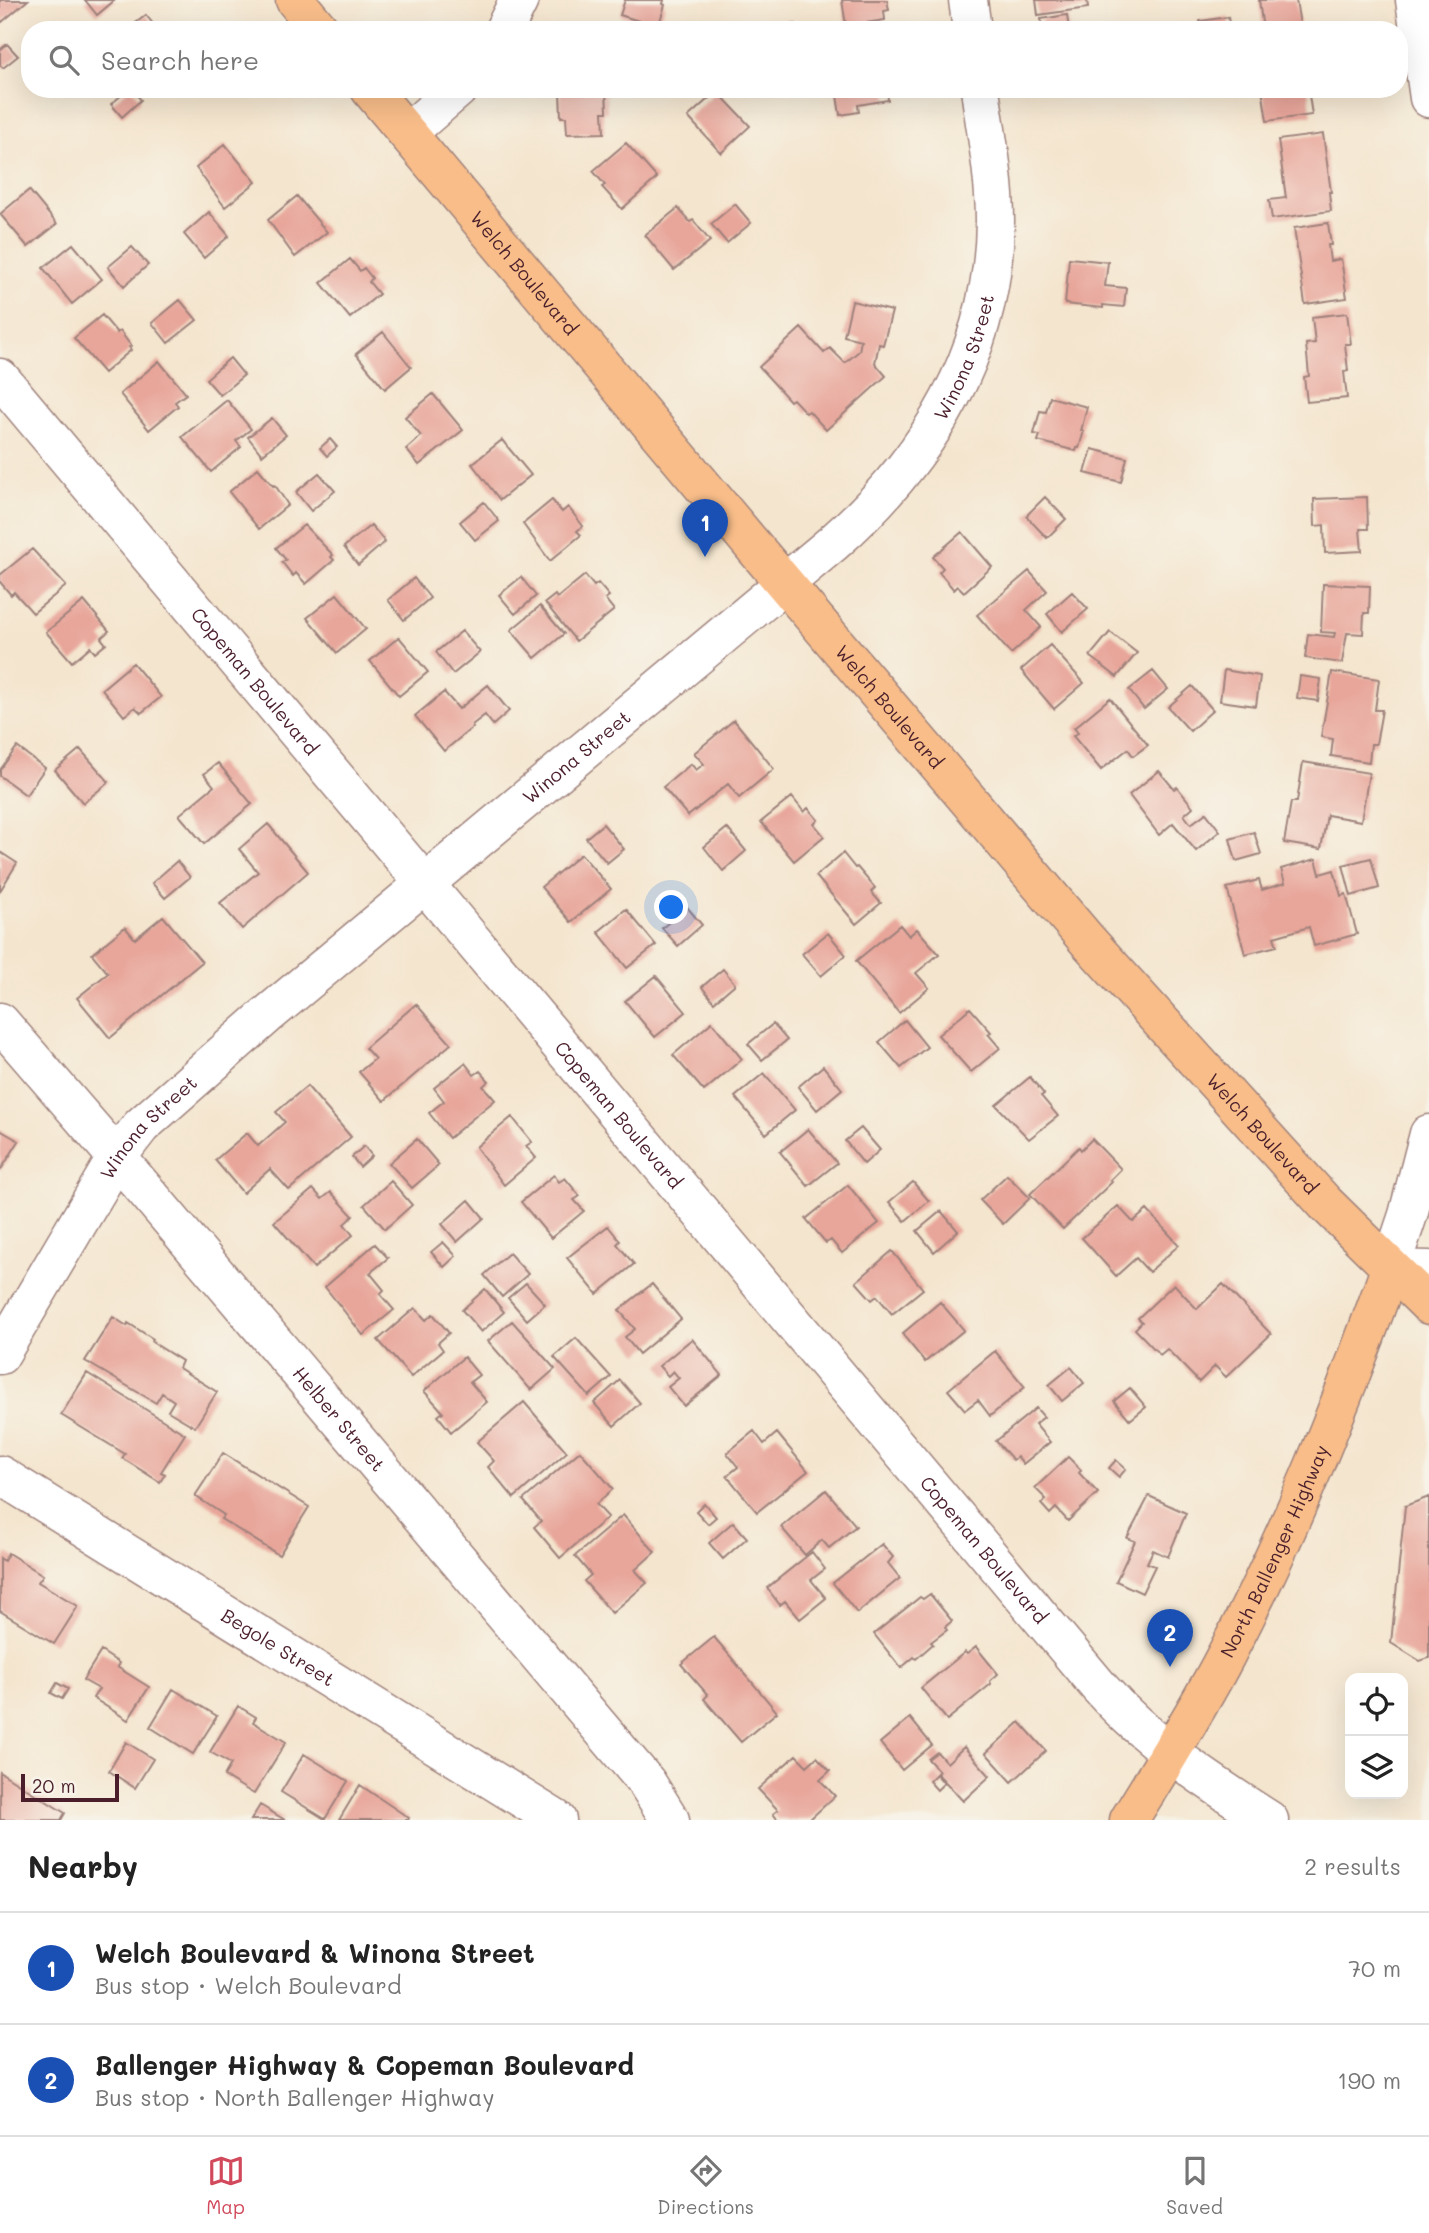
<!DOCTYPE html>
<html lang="en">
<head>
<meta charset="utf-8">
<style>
  :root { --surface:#fff; --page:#f2f2f2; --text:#222; --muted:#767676; --line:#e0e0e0; --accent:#d1495b }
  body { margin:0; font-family:Mali,sans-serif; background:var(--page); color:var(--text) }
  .controls { position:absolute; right:21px; bottom:21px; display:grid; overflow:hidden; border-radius:14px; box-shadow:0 7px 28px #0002 }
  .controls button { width:63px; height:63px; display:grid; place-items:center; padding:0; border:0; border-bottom:2px solid var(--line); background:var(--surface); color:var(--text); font:35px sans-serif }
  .scale { position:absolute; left:21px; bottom:18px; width:98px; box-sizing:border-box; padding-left:7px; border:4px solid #4a1f2b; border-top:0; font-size:19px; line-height:24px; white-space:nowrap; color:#4a1f2b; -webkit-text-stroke:5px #f7f3e8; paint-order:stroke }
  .you { position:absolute; left:672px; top:908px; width:24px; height:24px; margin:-18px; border:5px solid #fff; border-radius:50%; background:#1a73e8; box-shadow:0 0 0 10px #1a73e833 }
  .badge { display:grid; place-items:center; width:46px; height:46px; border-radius:50%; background:var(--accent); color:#fff; font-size:23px; font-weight:700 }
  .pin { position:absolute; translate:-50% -58px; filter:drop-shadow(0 2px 4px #0008) }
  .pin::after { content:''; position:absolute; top:37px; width:24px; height:21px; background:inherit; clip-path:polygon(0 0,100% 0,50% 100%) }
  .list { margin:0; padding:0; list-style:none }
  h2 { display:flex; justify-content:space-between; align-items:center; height:91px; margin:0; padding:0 28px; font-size:30px }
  h2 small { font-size:23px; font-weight:400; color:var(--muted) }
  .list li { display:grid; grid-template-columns:46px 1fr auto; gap:21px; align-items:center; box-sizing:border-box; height:112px; padding:0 28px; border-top:2px solid var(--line) }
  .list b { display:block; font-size:26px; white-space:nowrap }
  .list p { margin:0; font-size:23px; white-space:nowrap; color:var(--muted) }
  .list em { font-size:23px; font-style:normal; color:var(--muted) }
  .icon { flex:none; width:38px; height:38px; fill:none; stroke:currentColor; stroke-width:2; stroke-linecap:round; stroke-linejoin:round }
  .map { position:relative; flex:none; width:1429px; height:1820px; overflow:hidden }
  .search { position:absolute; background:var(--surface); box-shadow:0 7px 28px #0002; left:21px; right:21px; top:21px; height:77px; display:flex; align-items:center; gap:18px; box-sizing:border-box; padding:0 24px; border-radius:28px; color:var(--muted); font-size:26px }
  .sheet { height:315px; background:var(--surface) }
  nav { display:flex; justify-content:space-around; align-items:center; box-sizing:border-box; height:98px; border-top:2px solid var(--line); background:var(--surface); font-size:19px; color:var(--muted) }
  nav a { display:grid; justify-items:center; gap:4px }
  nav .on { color:var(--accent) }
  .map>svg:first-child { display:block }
  .building { fill:#e8a59a }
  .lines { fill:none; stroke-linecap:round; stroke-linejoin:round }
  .minor-casing { stroke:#9f827c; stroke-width:41 }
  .major-casing { stroke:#9f827c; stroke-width:41 }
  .minor { stroke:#fff; stroke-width:38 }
  .major { stroke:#f8bd89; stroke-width:38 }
  .labels { text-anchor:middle; stroke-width:7; stroke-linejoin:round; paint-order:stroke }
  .street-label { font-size:19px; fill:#4a1f2b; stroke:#f7f3e8 }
</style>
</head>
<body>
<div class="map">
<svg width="1429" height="1820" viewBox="0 0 1429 1820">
  <rect width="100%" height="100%" fill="#f7f3e8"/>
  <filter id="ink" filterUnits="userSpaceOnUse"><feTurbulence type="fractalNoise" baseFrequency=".0143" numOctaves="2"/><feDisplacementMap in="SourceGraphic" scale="14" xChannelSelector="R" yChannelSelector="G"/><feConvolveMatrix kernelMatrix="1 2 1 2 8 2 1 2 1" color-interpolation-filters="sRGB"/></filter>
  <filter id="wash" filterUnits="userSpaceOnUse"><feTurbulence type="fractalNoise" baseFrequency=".00686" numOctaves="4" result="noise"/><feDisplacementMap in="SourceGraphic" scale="28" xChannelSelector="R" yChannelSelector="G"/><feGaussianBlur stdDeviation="1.57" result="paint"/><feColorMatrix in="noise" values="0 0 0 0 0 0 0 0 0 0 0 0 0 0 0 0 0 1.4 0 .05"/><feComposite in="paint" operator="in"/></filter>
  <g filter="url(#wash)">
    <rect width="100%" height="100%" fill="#f4e5ce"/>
    <g id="blocks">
      <!-- building -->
      <path class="building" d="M0 0H28L2 22 0 19Z
        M85 0H115L97 15Z
        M625 0H664L663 4 665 5 658 27 620 15Z
        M842 0H887L889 10 884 11 885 20 846 26Z
        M1036 0H1087L1088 8 1038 15Z
        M1259 0H1296L1300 25 1263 30Z
        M146 15 158 30H127Z
        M1067 15 1069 29 1042 30 1041 19Z
        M1228 17 1230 30H1201L1200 21Z
        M796 24 797 30H765V27Z
        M7 44 18 56 3 68 0 65V50Z
        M129 89H132L141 100 122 117 111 104Z
        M565 89H606L607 112H603L604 133 567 134 566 117H561L560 92H566Z
        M836 89H887L888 100 858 105 859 112 840 115Z
        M1262 89H1308L1312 115 1267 121Z
        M717 91 750 126 721 153 688 117Z
        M1323 134 1331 192H1329L1331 211 1272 219 1269 200 1286 198 1278 140Z
        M626 143 657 178 622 209 602 187 605 185 593 171Z
        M225 144 256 182 225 207 196 168Z
        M29 190 57 224 28 247 0 214Z
        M297 196 327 232 295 257 268 220Z
        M735 204 751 223 727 243 711 224Z
        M678 208 690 222 693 220 710 241 674 270 645 235Z
        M209 212 229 236 204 258 184 234Z
        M1328 223 1331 245H1328L1330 261 1341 259 1347 298 1305 304 1294 228Z
        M73 244 102 279 72 304 43 268Z
        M132 247 148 265 124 286 108 267Z
        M1069 258 1108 262 1105 286 1126 288 1124 307 1103 305V308L1065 304Z
        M350 259 360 271 364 268 372 278 369 282 379 294 350 318 321 283Z
        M180 300 197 320 168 343 152 323Z
        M852 301 892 311 883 345 879 344 875 363 886 376 826 430 809 411 806 413 793 399 790 401 759 367 801 328 824 353 830 348 845 363 859 351 861 340 844 336Z
        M1347 313 1351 344H1345L1348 371 1344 372 1347 398 1307 402 1304 377 1309 376 1306 344 1315 343 1312 317Z
        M102 315 117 333 120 331 131 346 129 347 131 350 104 373 74 338Z
        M383 332 411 367 385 389 356 354Z
        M230 358 244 375 220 395 206 379Z
        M159 361 186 394 175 402 178 406 149 430 120 394Z
        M433 394 463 430 419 465 406 449 421 436 405 417Z
        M1050 397 1087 407 1081 431H1084L1079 448H1077L1076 451 1038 441 1040 435 1034 434 1040 411 1046 412Z
        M227 400 251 429 236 441 241 447 211 472 182 437Z
        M272 418 286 435 262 455 248 437Z
        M330 439 337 447 327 456 320 448Z
        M502 440 531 475 500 500 472 464Z
        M1092 449 1127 458 1121 482 1085 473Z
        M258 468 273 486 275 485 288 505 259 529 229 492Z
        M319 473 335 491 311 511 296 492Z
        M1045 497 1066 519 1047 538 1026 516Z
        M1367 497 1368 529H1360L1362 551 1325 553 1324 525 1315 526 1314 499Z
        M552 500 562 512 568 507 583 526 577 531 581 535 550 561 523 524Z
        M484 502 499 521 475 540 460 522Z
        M304 525 333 555 331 557 334 560 306 584 296 573 293 576 282 562 286 560 276 548Z
        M371 525 385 542 358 565 344 547Z
        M962 532 992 567 964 592 958 586 954 590 939 572 943 568 933 557Z
        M32 549 66 586 33 613 14 592 11 595 0 582V575Z
        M1029 571 1047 591 1026 610 1041 627 1011 654 977 615Z
        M585 575 594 586 598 583 609 596 605 599 614 610 576 641 545 603 555 595 557 598Z
        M521 577 536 596 515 614 499 595Z
        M414 578 430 598 404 620 388 600Z
        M1323 584 1370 586 1369 613H1364L1363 634 1347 633 1342 663 1305 658 1308 634 1334 637 1335 633 1321 632Z
        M1072 592 1088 609 1062 632 1047 614Z
        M337 594 366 629 337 653 307 618Z
        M84 601 109 631 101 638 106 644 95 653 90 647 72 662 46 632Z
        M540 606 564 634 535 658 511 630Z
        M462 631 480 652 453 674 436 652Z
        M1110 632 1137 653 1117 677 1090 656Z
        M399 637 428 672 399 696 370 661Z
        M1050 645 1084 683 1054 709 1021 670Z
        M133 663 161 697 141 713 135 707 124 716 102 689Z
        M1224 670 1260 676 1256 706 1220 701Z
        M1153 671 1168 689 1144 709 1129 690Z
        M1332 672 1379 679 1375 710H1382L1376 744H1371L1369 762 1331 756 1333 739 1321 737Z
        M1300 676 1321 679 1318 701 1297 698Z
        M488 685 509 711 493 725 485 715 472 725 473 727 444 751 415 716 444 692 459 709Z
        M1192 686 1213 710 1190 731 1168 707Z
        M1110 698 1148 745 1133 756 1128 749 1101 770 1073 736 1078 733 1074 728Z
        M734 720 774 769 739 798 728 784 688 816 663 787 691 764 696 770 704 764 694 753Z
        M17 747 45 768 26 795 0 776V770Z
        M80 749 109 782 83 803 55 770Z
        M1303 762 1369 773 1361 821 1327 815 1321 849 1284 843 1291 802H1297Z
        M218 763 252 804 204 844 179 815 214 786 204 774Z
        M1159 771 1174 789 1177 787 1193 807 1184 815 1191 824 1206 813 1220 831 1196 851 1173 823 1159 835 1129 795Z
        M792 797 804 812 808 808 818 820 814 824 824 836 794 861 761 822Z
        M268 824 308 872 242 929 220 903 258 872 239 849Z
        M603 824 624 849 607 863 586 838Z
        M727 828 746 851 723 871 704 847Z
        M1254 832 1261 854 1236 861 1230 839Z
        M0 852 17 863 0 891Z
        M843 853 855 868 857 867 875 888 871 892 881 903 856 924 816 876Z
        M581 854 611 889 571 922 541 887Z
        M1371 858 1379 888 1351 896 1343 865Z
        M1316 859 1320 874 1334 870 1341 896 1346 894 1357 934 1314 946 1309 927 1274 937 1277 946 1245 954 1227 888 1259 880 1262 890 1285 883 1281 869Z
        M177 861 190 877 165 898 152 883Z
        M687 907 702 925 678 946 662 928Z
        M626 909 656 945 627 968 598 932Z
        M163 916 202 962 110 1038 77 998 108 973 92 954 125 927 135 939Z
        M900 925 909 936 917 929 939 954 916 973 929 988 899 1013 856 961Z
        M828 933 846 955 821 976 802 954Z
        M723 969 735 984 714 1002 702 987Z
        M656 976 686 1012 655 1037 625 1001Z
        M416 1004 451 1044 384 1101 359 1072 375 1059 365 1048Z
        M970 1008 991 1032 988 1034 1000 1048 971 1072 938 1035Z
        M905 1020 927 1047 901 1068 879 1042Z
        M712 1022 742 1059 704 1091 673 1055Z
        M773 1024 787 1040 762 1060 748 1044Z
        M465 1063 474 1075 480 1071 489 1081 483 1086 495 1100 449 1138 429 1113 444 1101 434 1088Z
        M823 1066 842 1089 817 1110 798 1087Z
        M764 1073 795 1110 766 1134 735 1097Z
        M1030 1077 1044 1094 1041 1096 1058 1116 1029 1139 996 1105Z
        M307 1086 351 1137 289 1190 270 1169 243 1193 215 1160 247 1133 258 1146 285 1122 276 1112Z
        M512 1117 532 1142 526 1146 536 1158 504 1185 476 1147Z
        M861 1128 880 1150 864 1164 845 1141Z
        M808 1129 837 1163 808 1186 780 1152Z
        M0 1130 19 1141 0 1171Z
        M417 1139 439 1165 412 1188 389 1163Z
        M1092 1139 1121 1169 1110 1180 1112 1182 1063 1229 1030 1194 1079 1147 1081 1150Z
        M364 1146 372 1156 360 1167 352 1157Z
        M554 1175 559 1182 565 1178 580 1196 574 1200 584 1211 551 1238 521 1202Z
        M1007 1175 1030 1198 1003 1224 980 1200Z
        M391 1181 412 1205 385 1229 364 1205Z
        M913 1182 929 1201 905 1221 889 1202Z
        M848 1185 879 1223 842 1253 831 1240 826 1243 806 1219Z
        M313 1189 322 1199 331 1192 353 1216 344 1224 353 1235 314 1268 274 1222Z
        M469 1200 484 1218 457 1242 442 1224Z
        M1118 1206 1133 1222 1147 1210 1179 1245 1149 1272 1136 1258 1116 1276 1082 1238Z
        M941 1211 958 1231 934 1252 917 1231Z
        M608 1226 620 1241 617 1244 634 1264 597 1294 567 1258Z
        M443 1242 456 1256 444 1267 431 1252Z
        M375 1244 388 1258 370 1273 384 1290 380 1294 394 1310 363 1335 325 1287Z
        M892 1251 923 1289 892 1314 877 1296 872 1300 856 1282Z
        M509 1253 528 1274 502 1297 484 1275Z
        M526 1283 545 1304 527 1320 508 1298Z
        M652 1284 681 1319 639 1354 625 1337 635 1329 619 1310Z
        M1174 1284 1197 1309 1223 1284 1271 1334 1226 1377 1215 1366 1199 1382 1167 1349 1160 1355 1135 1329 1142 1322 1138 1318Z
        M485 1289 504 1312 481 1332 462 1310Z
        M940 1302 964 1330 925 1362 902 1334Z
        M415 1308 426 1320 433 1314 449 1333 438 1343 443 1350 411 1377 378 1340Z
        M113 1317 127 1326 128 1323 153 1339 152 1342 182 1361 179 1368 217 1392 195 1427 168 1411 174 1401 162 1393 156 1403 85 1361Z
        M512 1321 555 1369 531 1390 488 1341Z
        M576 1338 611 1377 589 1396 554 1357Z
        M692 1339 722 1375 684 1406 668 1387 679 1378 673 1371 668 1376 659 1366Z
        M995 1351 1025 1387 990 1416 978 1400 965 1410 948 1390Z
        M464 1357 479 1375 470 1382 487 1402 451 1432 438 1416 443 1412 424 1391Z
        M1071 1367 1084 1383 1062 1401 1049 1385Z
        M87 1373 185 1434 161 1472 165 1474 160 1482 122 1458 125 1454 61 1415Z
        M620 1380 640 1403 614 1426 594 1403Z
        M1130 1388 1146 1407 1130 1420 1114 1401Z
        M524 1402 567 1452 514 1498 488 1467 494 1461 477 1442Z
        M1036 1408 1044 1417 1035 1424 1050 1442 1023 1464 1017 1457 1013 1460 996 1441Z
        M754 1431 764 1444 777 1433 808 1471 757 1512 727 1476 738 1467 727 1453Z
        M580 1451 613 1489 596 1504 608 1517 560 1558 534 1527 541 1521 523 1500Z
        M223 1453 309 1507 279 1555 221 1519 224 1515 195 1496Z
        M1068 1457 1081 1470 1079 1473 1098 1493 1068 1521 1056 1508 1050 1514 1041 1504 1046 1499 1035 1488Z
        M1116 1460 1126 1469 1119 1477 1109 1468Z
        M826 1490 856 1526 829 1548 822 1540 805 1555 781 1527Z
        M1149 1496 1186 1513 1168 1557 1153 1550 1147 1563 1155 1566 1142 1593 1116 1581 1135 1541 1127 1538Z
        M1429 1497V1658L1420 1661 1391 1643 1405 1506Z
        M704 1503 716 1517 708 1524 696 1511Z
        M623 1515 655 1552 635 1570 647 1583 612 1613 584 1581 591 1575 575 1556Z
        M733 1522 747 1538 723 1559 709 1543Z
        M882 1544 893 1557 888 1563 900 1578 857 1613 833 1583Z
        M812 1552 825 1569 811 1580 826 1598 800 1619 785 1601 780 1605 767 1588Z
        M8 1553 43 1575 38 1582 78 1606 54 1644 0 1611V1558L4 1561Z
        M930 1594 952 1621 945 1627 947 1630 931 1642 933 1644 916 1659 914 1657 901 1668 874 1634 920 1597 923 1599Z
        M714 1637 777 1712 741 1742 704 1699 708 1695 681 1664Z
        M976 1647 998 1674 990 1681 991 1684 947 1720 921 1688 965 1652 967 1654Z
        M101 1651 119 1663 117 1667 149 1687 128 1720 93 1698 99 1689 83 1680Z
        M57 1683 68 1689 62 1699 51 1693Z
        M173 1689 217 1716 193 1754 150 1727Z
        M238 1706 256 1717 253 1722 286 1742 254 1794 224 1776 231 1764 210 1752Z
        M910 1718 932 1745 902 1770 880 1743Z
        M1020 1722 1046 1751 1012 1782 986 1753Z
        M126 1742 153 1759 135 1788 109 1771Z
        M964 1747 990 1776 963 1801 937 1773 939 1771 928 1759 937 1752 947 1763Z
        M304 1754 348 1781 325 1819 281 1792Z
        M796 1755 807 1766 817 1757 830 1771 820 1780 835 1796 809 1820H778L773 1814 778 1810 758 1789Z
        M0 1772 65 1813 61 1820H0Z
        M936 1774 944 1783 937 1790 929 1781Z
        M360 1785 409 1818 408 1820H339Z
        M260 1805 285 1820H251Z"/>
    </g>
  </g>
  <g filter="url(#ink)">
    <use href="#blocks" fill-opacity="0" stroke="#9f827c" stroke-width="2"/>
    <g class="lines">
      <defs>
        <g id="minor">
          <path d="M968 0 972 30"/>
          <path d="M1415 0 1429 98"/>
          <path d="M504 30 519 0"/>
          <path d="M407 133 458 89"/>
          <path id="s1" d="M0 378 1100 1688C1148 1742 1209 1782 1269 1820"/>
          <path id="s2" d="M0 1022 146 1191 647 1783 670 1820"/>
          <path d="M1429 1134 1408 1215 1390 1269 1429 1270"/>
          <path id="s3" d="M0 1355 117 1157 141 1126 266 1016 833 543C929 459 994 351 995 221 995 177 986 133 980 89"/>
          <path id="s4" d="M0 1475 557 1820"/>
        </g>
        <g id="major">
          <path d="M295 0 320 30"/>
          <path id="s5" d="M370 89 759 553 1087 940 1325 1203 1429 1305"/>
          <path id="s6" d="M1129 1820C1162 1766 1197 1711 1226 1655 1291 1531 1343 1400 1390 1269"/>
        </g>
      </defs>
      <!-- minor casing -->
      <use href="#minor" class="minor-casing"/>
      <!-- major casing -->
      <use href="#major" class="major-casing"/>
      <!-- minor -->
      <use href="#minor" class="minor"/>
      <!-- major -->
      <use href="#major" class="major"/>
    </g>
  </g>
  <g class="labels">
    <!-- street labels -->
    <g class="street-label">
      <text dy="7" stroke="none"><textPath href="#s5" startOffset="240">Welch Boulevard</textPath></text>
      <text dy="7" stroke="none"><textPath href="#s3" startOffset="1405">Winona Street</textPath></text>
      <text dy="7" stroke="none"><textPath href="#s1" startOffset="396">Copeman Boulevard</textPath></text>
      <text dy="7" stroke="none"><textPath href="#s5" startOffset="807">Welch Boulevard</textPath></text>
      <text dy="7" stroke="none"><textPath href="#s3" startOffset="840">Winona Street</textPath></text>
      <text dy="7" stroke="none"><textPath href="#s1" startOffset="962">Copeman Boulevard</textPath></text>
      <text dy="7" stroke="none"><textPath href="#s3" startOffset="273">Winona Street</textPath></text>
      <text dy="7" stroke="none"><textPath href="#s5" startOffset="1374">Welch Boulevard</textPath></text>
      <text dy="7" stroke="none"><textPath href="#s2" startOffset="522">Helber Street</textPath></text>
      <text dy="7" stroke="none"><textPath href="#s1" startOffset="1530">Copeman Boulevard</textPath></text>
      <text dy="7" stroke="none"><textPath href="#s6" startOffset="306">North Ballenger Highway</textPath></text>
      <text dy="7" stroke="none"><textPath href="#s4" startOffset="327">Begole Street</textPath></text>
    </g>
  </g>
</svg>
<div class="controls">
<button><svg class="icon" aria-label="locate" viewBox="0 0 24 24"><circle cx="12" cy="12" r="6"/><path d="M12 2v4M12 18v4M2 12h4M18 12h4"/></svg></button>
<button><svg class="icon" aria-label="layers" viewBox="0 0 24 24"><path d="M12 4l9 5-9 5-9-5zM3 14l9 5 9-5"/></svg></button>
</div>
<div class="scale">20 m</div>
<div class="you"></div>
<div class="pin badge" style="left:705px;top:557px;background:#1a4fb4">1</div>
<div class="pin badge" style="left:1170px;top:1667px;background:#1a4fb4">2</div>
<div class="search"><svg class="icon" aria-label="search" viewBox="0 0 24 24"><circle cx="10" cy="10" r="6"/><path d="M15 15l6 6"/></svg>Search here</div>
</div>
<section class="sheet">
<h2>Nearby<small>2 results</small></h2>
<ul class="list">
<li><span class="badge" style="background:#1a4fb4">1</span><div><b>Welch Boulevard &amp; Winona Street</b><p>Bus stop · Welch Boulevard</p></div><em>70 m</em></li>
<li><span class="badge" style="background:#1a4fb4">2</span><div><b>Ballenger Highway &amp; Copeman Boulevard</b><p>Bus stop · North Ballenger Highway</p></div><em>190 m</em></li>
</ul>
</section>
<nav>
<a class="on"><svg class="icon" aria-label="map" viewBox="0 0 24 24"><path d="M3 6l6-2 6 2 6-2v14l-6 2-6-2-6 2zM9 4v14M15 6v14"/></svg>Map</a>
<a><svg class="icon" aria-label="directions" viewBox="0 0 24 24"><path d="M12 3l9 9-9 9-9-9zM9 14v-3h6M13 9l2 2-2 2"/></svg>Directions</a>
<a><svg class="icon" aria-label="saved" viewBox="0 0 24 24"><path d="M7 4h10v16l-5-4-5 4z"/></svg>Saved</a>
</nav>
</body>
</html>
